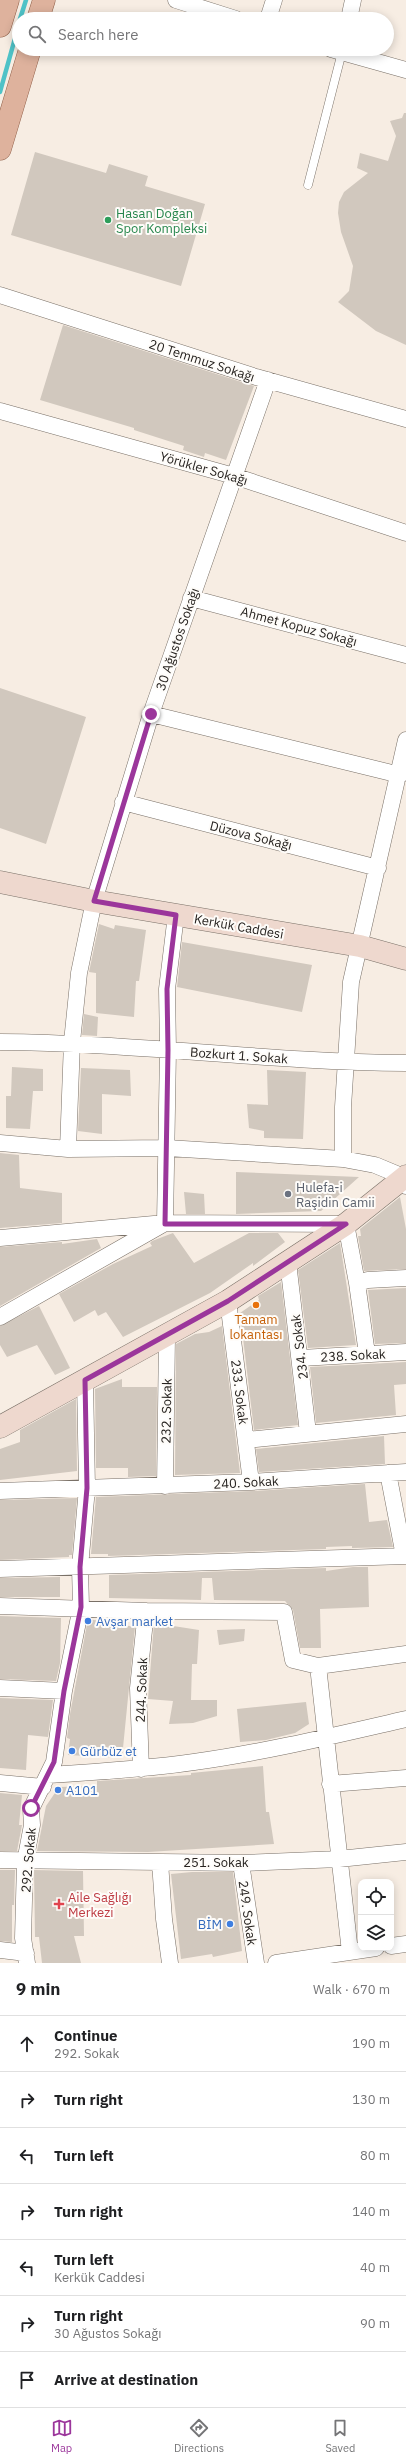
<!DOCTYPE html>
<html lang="en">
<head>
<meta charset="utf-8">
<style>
  :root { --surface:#fff; --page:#f2f2f2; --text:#202124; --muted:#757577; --line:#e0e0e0; --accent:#9b369b }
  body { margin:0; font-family:"IBM Plex Sans",sans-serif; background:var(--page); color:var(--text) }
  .controls { position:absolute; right:12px; bottom:12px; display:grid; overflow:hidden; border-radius:8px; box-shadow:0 2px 10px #0003 }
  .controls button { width:36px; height:36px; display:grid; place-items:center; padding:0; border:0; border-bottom:1px solid var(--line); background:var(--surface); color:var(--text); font:20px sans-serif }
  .stop { position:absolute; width:12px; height:12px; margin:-9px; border:3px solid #9b369b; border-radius:50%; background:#fff }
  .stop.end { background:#9b369b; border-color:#fff; box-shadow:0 1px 4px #0008 }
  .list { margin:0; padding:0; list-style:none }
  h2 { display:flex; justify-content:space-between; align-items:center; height:52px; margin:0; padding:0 16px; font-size:17px }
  h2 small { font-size:13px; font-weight:400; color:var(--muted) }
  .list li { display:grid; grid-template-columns:26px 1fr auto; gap:12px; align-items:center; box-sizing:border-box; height:56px; padding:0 16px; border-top:1px solid var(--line) }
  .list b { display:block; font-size:15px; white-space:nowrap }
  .list p { margin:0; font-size:13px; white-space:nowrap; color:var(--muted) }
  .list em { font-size:13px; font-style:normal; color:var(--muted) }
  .icon { flex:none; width:22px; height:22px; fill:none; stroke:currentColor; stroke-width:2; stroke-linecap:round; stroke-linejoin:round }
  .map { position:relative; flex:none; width:406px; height:1963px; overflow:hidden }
  .search { position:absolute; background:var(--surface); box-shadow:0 2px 10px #0003; left:12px; right:12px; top:12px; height:44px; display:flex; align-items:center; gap:10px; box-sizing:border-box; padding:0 14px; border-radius:22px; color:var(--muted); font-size:15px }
  .sheet { height:444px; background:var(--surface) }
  nav { display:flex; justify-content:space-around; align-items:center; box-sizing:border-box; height:56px; border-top:1px solid var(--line); background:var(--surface); font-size:11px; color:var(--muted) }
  nav a { display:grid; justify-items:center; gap:2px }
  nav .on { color:var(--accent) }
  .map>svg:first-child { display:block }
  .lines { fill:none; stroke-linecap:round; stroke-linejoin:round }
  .stream { stroke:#4fc2c7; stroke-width:4.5 }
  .building { fill:#d1c8be }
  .lane-casing { stroke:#797067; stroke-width:9 }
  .street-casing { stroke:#797067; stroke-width:17 }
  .secondary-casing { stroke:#797067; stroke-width:23 }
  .primary-casing { stroke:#8f5e47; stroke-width:23 }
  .lane { stroke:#fff; stroke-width:8 }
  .street { stroke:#fff; stroke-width:16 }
  .secondary { stroke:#eed8ce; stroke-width:22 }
  .primary { stroke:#deb29d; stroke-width:22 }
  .route { stroke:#9b369b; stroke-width:5 }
  .leisure-dot { fill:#2e9e5b; stroke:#fefcf9; stroke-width:1.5 }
  .worship-dot { fill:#6b7280; stroke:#fefcf9; stroke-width:1.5 }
  .food-dot { fill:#e8710a; stroke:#fefcf9; stroke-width:1.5 }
  .shop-dot { fill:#3f7fe0; stroke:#fefcf9; stroke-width:1.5 }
  .health-dot { fill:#e0444e; stroke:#fefcf9; stroke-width:1.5 }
  .labels { text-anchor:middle; stroke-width:4; stroke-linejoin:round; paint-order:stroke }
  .leisure-label { font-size:13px; fill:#27864d; stroke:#fefcf9; text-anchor:start }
  .street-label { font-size:13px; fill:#26221f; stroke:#fefcf9 }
  .worship-label { font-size:13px; fill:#5b616d; stroke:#fefcf9; text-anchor:start }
  .food-label { font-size:13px; fill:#c56008; stroke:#fefcf9 }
  .shop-label { font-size:13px; fill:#366cbe; stroke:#fefcf9; text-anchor:start }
  .health-label { font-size:13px; fill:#be3a42; stroke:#fefcf9; text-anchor:start }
</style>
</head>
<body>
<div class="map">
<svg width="406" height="1963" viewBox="0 0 406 1963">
  <rect width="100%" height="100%" fill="#f7ede3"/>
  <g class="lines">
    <!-- stream -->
    <path class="stream" d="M20 19 26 0
      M0 92 19 24"/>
  </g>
  <!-- building -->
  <path class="building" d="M404 113H406V345L376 331 338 302 349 291 353 266 341 232 338 213 339 202 344 192 368 173 357 168 360 153 388 161 396 136 390 121 402 118Z
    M35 152 106 173 109 164 148 176 145 186 205 204 181 286 11 235Z
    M63 325 254 386 226 460 205 453 204 457 183 450 184 446 134 430V428L40 400Z
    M0 688 86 717 46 844 0 828Z
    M99 924 114 929 115 925 146 930 139 981H136L134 1017 96 1013V973L89 972Z
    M182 942 312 965 302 1012 177 987Z
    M84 1014 98 1017 97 1036 82 1035Z
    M12 1067 43 1069V1091H33L30 1129 6 1128V1096H11Z
    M81 1068 130 1070 131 1096 102 1094V1134L78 1131Z
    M267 1070 306 1072 303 1139 264 1138V1131L249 1128 247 1104 268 1105Z
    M0 1153 19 1155 20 1188 62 1193V1223L0 1228Z
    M236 1172 359 1177 321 1211 236 1214Z
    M184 1192 204 1194 205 1214H186Z
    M400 1197 406 1229V1269L364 1271 358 1236H361L360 1229Z
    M173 1233 194 1263 249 1233H278L285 1242 253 1266V1263L210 1293 123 1337 106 1312 98 1316 95 1310 74 1322 59 1294 113 1264 152 1246 150 1243 152 1241Z
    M97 1239 101 1248 0 1306V1247L62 1242V1244Z
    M340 1243 356 1345 308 1348 298 1270Z
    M281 1282 298 1425 254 1430 240 1313 259 1300 258 1296Z
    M406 1288V1343L375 1344 368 1290Z
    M39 1306 70 1368 55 1375 37 1345 7 1357 0 1345V1326Z
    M222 1326 240 1473 175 1475 176 1344 195 1334 209 1332Z
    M406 1362V1384L394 1385 396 1415 316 1423 310 1367Z
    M122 1379V1387H157L156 1476 128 1477V1468H96L95 1389Z
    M76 1399 77 1471 0 1480V1449L20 1442V1430Z
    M384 1436 385 1464 259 1472 256 1449Z
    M365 1484 369 1522 387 1520 393 1547 352 1548V1546L326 1547V1549L108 1556V1554H91L96 1497 252 1491Z
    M77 1498 72 1555H69V1557L0 1560V1500Z
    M353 1567H368L369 1607 320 1609 321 1648H300L293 1610 285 1601 214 1600 212 1578H202L201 1600 109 1598V1575L326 1568V1571Z
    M60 1577V1597H0V1578Z
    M0 1616 61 1618 60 1663 56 1681 0 1679Z
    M88 1619 135 1627 122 1758 68 1755 70 1739 67 1738 70 1714Z
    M154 1623 199 1630 197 1664H192L191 1700H217V1716L193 1723 169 1724 173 1701 148 1699Z
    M245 1629 244 1641 219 1645 217 1630Z
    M0 1698 53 1700 48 1737 28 1735 26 1770 0 1768Z
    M306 1702 309 1724 295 1733 266 1740 240 1742 237 1709Z
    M263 1766 266 1812H269L274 1844 148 1852 37 1851 46 1806 59 1787 97 1786V1781L191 1775V1773Z
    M0 1793 22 1795 19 1825H22L17 1851H0Z
    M0 1870H15L14 1905H12V1942L0 1941Z
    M34 1870 83 1871 84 1936H74L81 1963H42L39 1937H35Z
    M192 1872H233L242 1951 213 1957 212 1954 181 1959 171 1874Z"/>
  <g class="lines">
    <defs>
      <path id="lane" d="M308 185 342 52"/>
      <path id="street" d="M176 0 236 19
        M268 19 274 0
        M349 19 353 0
        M331 49 406 70
        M0 295 256 377 406 419
        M0 411 234 476 406 533
        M191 598 406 655
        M151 714 400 775
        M123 802 378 868
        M0 1042C136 1043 270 1062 406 1063
        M0 1143 68 1149 167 1148 343 1159 375 1165 404 1177 406 1186
        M68 1149 72 1042 79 973 94 901 151 714 268 380
        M343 1159V1107L351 982 406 740
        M0 1238 165 1223 346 1224 357 1283 367 1354
        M288 1262 308 1433
        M357 1283 368 1280 406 1278
        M228 1301 251 1482
        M0 1317 165 1223 168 1050 167 989 176 915
        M301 1358 406 1352
        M246 1440 406 1424
        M388 1473 404 1556
        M165 1486 167 1336
        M0 1491 251 1482 406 1472
        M0 1569 406 1556
        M0 1606 146 1611 284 1612 293 1660 318 1666 406 1654
        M318 1666 350 1952
        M0 1688 64 1691
        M141 1769 138 1688 146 1611
        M48 1775C97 1772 146 1769 194 1762 266 1752 336 1735 406 1719
        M0 1783 43 1787
        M330 1784 406 1778
        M0 1860 241 1863 339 1859 406 1852
        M160 1862 164 1919 170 1963
        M241 1863 256 1963
        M391 1946 406 1944
        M0 1950 26 1953
        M27 1963 23 1938 25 1862 32 1825 31 1809 54 1762 64 1691 81 1607 80 1567 87 1488 85 1380
        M276 1963 376 1948"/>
      <path id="secondary" d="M0 882 94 901 360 946 406 959
        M0 1427 228 1301 346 1224 406 1176"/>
      <path id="primary" d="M38 19 44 0
        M0 26 8 0
        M0 149 30 49"/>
    </defs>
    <!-- lane casing -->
    <use href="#lane" class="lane-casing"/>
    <!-- street casing -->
    <use href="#street" class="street-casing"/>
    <!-- secondary casing -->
    <use href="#secondary" class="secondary-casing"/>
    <!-- primary casing -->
    <use href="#primary" class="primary-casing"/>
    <!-- lane -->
    <use href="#lane" class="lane"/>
    <!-- street -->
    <use href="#street" class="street"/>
    <!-- secondary -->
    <use href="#secondary" class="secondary"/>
    <!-- primary -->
    <use href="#primary" class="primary"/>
  </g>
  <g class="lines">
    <!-- route -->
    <path class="route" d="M31 1808 54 1762 64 1691 81 1607 80 1567 87 1488 85 1380 228 1301 346 1224H165L168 1050 167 989 176 915 94 901 151 714"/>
  </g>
  <!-- markers -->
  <circle class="leisure-dot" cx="108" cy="220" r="4"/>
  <circle class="worship-dot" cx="288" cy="1194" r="4"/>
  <circle class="food-dot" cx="256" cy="1305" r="4"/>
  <g class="shop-dot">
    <circle cx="88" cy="1621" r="4"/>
    <circle cx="72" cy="1751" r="4"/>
    <circle cx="58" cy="1790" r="4"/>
    <circle cx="230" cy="1924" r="4"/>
  </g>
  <path class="health-dot" d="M57 1898h4v4h4v4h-4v4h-4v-4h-4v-4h4z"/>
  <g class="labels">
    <!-- leisure labels -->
    <g class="leisure-label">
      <text x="116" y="218">Hasan Doğan<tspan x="116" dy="15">Spor Kompleksi</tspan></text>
    </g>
    <!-- street labels -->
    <g class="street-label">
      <text transform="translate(202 360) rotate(18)" y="5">20 Temmuz Sokağı</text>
      <text transform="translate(204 468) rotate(16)" y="5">Yörükler Sokağı</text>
      <text transform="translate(299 626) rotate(15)" y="5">Ahmet Kopuz Sokağı</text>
      <text transform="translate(177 639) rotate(-71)" y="5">30 Ağustos Sokağı</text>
      <text transform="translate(251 835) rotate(14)" y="5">Düzova Sokağı</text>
      <text transform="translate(239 926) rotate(10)" y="5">Kerkük Caddesi</text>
      <text transform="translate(239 1055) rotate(4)" y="5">Bozkurt 1. Sokak</text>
      <text transform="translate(299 1347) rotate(-97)" y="5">234. Sokak</text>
      <text transform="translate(353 1355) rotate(-3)" y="5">238. Sokak</text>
      <text transform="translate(240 1392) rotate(83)" y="5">233. Sokak</text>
      <text transform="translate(166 1411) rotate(-89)" y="5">232. Sokak</text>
      <text transform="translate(246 1482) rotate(-3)" y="5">240. Sokak</text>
      <text transform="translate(141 1690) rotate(-88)" y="5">244. Sokak</text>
      <text transform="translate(28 1860) rotate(-85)" y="5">292. Sokak</text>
      <text x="216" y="1867">251. Sokak</text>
      <text transform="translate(248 1913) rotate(82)" y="5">249. Sokak</text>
    </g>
    <!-- worship labels -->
    <g class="worship-label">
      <text x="296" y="1192">Hulefa-i<tspan x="296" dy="15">Raşidin Camii</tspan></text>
    </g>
    <!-- food labels -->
    <g class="food-label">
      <text x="256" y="1324">Tamam<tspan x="256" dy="15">lokantası</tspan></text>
    </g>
    <!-- shop labels -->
    <g class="shop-label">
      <text x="96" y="1626">Avşar market</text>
      <text x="80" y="1756">Gürbüz et</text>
      <text x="66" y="1795">A101</text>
      <text x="222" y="1929" text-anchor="end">BİM</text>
    </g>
    <!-- health labels -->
    <g class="health-label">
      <text x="68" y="1902">Aile Sağlığı<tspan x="68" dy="15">Merkezi</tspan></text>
    </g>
  </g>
</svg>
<div class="controls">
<button><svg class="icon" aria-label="locate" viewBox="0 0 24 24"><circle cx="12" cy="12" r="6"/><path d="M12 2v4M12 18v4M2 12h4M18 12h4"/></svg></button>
<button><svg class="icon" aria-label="layers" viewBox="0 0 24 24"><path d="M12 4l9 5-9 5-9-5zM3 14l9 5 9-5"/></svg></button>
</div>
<div class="stop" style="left:31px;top:1808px"></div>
<div class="stop end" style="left:151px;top:714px"></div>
<div class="search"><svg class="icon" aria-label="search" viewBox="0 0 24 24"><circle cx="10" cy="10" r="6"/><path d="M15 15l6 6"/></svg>Search here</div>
</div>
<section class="sheet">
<h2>9 min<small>Walk · 670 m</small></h2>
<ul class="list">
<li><svg class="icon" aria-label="ahead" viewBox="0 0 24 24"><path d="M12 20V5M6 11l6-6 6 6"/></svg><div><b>Continue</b><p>292. Sokak</p></div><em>190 m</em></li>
<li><svg class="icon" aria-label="right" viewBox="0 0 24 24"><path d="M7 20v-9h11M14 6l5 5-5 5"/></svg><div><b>Turn right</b></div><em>130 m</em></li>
<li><svg class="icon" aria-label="left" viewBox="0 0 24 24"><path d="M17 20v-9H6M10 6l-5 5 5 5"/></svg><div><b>Turn left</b></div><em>80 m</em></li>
<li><svg class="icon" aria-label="right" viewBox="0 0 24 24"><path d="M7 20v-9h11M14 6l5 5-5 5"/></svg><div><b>Turn right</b></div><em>140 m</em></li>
<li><svg class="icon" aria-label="left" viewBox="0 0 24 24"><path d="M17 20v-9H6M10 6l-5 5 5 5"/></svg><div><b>Turn left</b><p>Kerkük Caddesi</p></div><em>40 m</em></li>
<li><svg class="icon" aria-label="right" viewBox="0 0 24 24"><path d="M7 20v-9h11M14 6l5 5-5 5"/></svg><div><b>Turn right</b><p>30 Ağustos Sokağı</p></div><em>90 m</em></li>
<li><svg class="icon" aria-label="arrive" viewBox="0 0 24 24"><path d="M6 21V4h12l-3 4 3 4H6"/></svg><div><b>Arrive at destination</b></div></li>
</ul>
</section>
<nav>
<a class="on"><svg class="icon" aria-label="map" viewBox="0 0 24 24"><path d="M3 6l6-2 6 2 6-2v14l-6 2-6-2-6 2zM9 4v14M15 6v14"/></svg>Map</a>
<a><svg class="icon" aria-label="directions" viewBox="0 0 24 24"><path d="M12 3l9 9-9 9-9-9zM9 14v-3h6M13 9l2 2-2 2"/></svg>Directions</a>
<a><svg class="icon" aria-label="saved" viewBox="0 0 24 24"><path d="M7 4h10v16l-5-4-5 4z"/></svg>Saved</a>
</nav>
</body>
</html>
